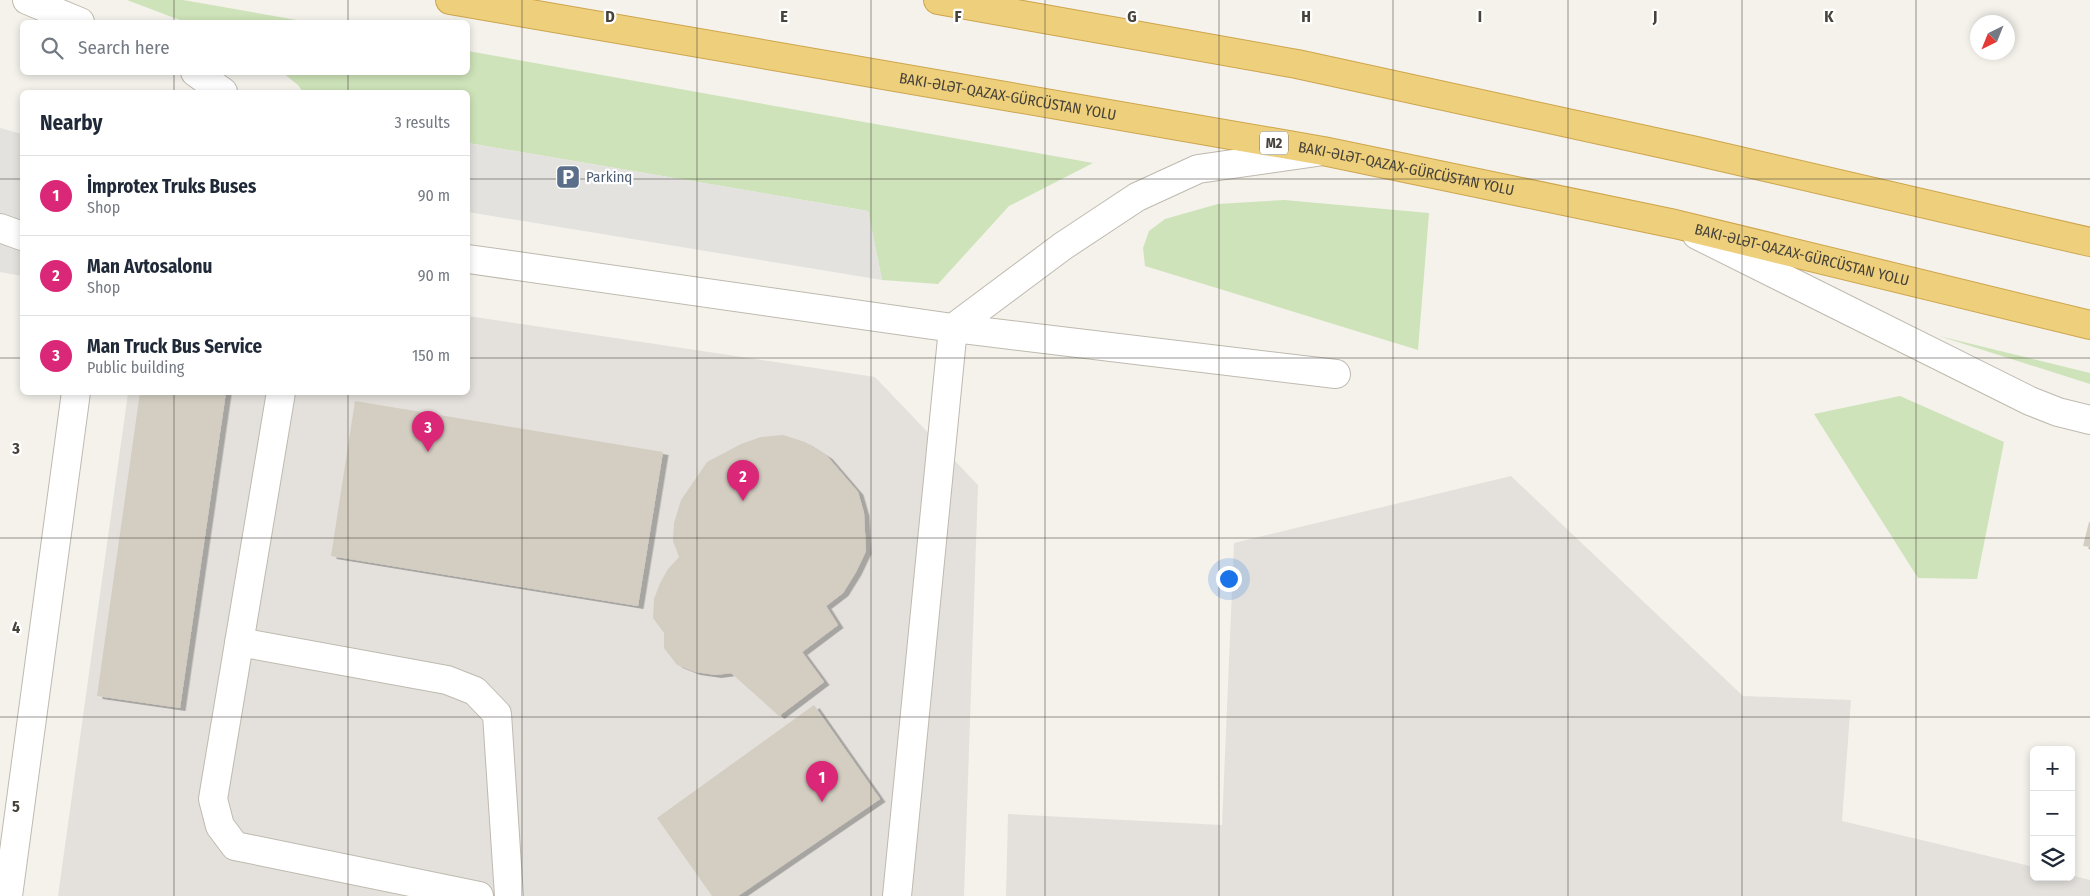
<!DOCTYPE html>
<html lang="en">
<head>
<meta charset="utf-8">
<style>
  :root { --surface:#fff; --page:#f2f2f3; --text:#1f2937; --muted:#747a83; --line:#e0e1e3; --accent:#db2777 }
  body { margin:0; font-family:"Fira Sans Condensed",sans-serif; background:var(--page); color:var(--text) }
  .controls { position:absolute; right:15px; bottom:15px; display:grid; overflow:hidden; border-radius:8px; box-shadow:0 2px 8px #0003 }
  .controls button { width:45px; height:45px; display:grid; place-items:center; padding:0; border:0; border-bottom:1px solid var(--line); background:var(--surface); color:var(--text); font:25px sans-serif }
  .compass { position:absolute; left:1970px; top:15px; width:45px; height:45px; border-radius:50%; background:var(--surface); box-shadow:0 2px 8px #0003; rotate:223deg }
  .you { position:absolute; left:1228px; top:578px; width:18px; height:18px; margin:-12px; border:4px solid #fff; border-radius:50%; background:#1a73e8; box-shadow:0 0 0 8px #1a73e833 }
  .badge { display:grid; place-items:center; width:32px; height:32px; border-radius:50%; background:var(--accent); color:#fff; font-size:16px; font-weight:700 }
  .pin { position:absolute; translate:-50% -41px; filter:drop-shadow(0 1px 2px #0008) }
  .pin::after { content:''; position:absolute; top:26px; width:18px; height:15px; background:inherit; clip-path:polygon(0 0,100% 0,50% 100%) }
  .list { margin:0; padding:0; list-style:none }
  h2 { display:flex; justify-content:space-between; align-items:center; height:65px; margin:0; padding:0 20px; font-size:21px }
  h2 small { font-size:16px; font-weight:400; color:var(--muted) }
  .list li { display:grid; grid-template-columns:32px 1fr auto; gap:15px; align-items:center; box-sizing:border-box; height:80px; padding:0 20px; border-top:1px solid var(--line) }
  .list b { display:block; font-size:19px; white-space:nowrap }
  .list p { margin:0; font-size:16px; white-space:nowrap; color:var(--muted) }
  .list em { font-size:16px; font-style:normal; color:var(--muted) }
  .icon { flex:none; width:28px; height:28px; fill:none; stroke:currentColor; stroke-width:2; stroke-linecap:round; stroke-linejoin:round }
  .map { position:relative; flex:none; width:2090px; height:896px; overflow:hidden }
  .search { position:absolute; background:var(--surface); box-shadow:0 2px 8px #0003; left:20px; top:20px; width:450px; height:55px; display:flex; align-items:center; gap:12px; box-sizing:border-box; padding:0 18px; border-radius:8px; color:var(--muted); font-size:19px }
  .panel { position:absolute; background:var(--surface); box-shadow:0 2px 8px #0003; left:20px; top:90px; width:450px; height:305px; border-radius:8px }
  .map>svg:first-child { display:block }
  .industrial { fill:#e4e1dc }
  .green { fill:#cee3b9 }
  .parking { fill:#e3e2df }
  .building { fill:#d4cec2; filter:url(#shadow) }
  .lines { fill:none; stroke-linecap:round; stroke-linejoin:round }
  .minor-casing { stroke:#bfbaaf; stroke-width:30 }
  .highway-casing { stroke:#cda54d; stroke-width:30 }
  .minor { stroke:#fff; stroke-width:28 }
  .highway { stroke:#eecf7c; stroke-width:28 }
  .grid { fill:none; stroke:#47433a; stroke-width:1; stroke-opacity:0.55 }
  .labels { text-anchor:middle; stroke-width:4.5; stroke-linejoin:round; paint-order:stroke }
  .shield { fill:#fff; stroke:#7e7b75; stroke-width:1 }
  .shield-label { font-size:14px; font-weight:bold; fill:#47433a }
  .street-label { font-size:15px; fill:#47433a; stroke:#fff }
  .service-label { font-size:15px; fill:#4e5e75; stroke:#fff; text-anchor:start }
  .grid-label { font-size:16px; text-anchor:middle; font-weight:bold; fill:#47433a; stroke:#fff; stroke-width:4.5; stroke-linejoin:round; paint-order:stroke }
</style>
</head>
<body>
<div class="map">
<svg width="2090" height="896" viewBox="0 0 2090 896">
  <defs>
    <filter id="shadow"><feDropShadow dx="5.5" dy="3" stdDeviation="0" flood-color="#0004"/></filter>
  </defs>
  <rect width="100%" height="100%" fill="#f4f2eb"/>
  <!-- industrial -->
  <path class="industrial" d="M468 316 875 377 978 485 964 896H58L128 393 468 392Z
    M1511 476 1743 696 1851 700 1842 821 2034 867V877H2071V875L2090 880V896H1006L1008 814 1222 825 1234 543Z"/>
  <!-- green -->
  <path class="green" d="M127 0H183L308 22H185Z
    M468 51 1093 163 1009 206 938 284 882 280 868 211 468 143V92H303L298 85 283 73 468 72Z
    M1284 200 1429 213 1418 350 1145 266 1143 248 1149 231 1165 219 1218 204Z
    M1939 336 2090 373V384Z
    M1900 396 2004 442 1977 579 1918 578 1814 414Z"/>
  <!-- parking -->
  <path class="parking" d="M0 128 22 134V276L0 272Z
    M468 143 868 211 882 280 468 212Z"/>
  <!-- building -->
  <path class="building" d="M140 392H226L180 708 97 696Z
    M355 401 663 452 638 606 331 556Z
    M783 435 805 442 827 456 858 492 864 513 866 551 856 572 843 593 826 606 838 625 802 652 824 682 779 716 731 673 716 675 695 672 677 665 664 648V633L653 618 654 599 660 583 668 569 679 557 673 541 674 523 681 500 707 462 741 444 761 437Z
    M2089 522H2090V547L2083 546Z
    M814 705 880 799 738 896H712L657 818Z"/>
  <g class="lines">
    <defs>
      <path id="minor" d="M27 0 80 22
        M195 72 223 92
        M0 228 22 236
        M1697 235 2030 401 2058 412 2090 420
        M468 259 953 328 1336 374
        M281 392 213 799 220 826 235 846 479 896
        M239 642 447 680 475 691 497 714 509 896
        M8 896 76 392
        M897 896 953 328 1063 246 1137 197 1198 169 1317 152"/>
      <g id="highway">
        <path id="s1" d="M450 0 1323 151 1675 224 2090 325"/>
        <path d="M938 0 1297 64 1696 151 2090 242"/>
      </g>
    </defs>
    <!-- minor casing -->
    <use href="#minor" class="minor-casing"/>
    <!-- highway casing -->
    <use href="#highway" class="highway-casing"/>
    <!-- minor -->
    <use href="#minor" class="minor"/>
    <!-- highway -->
    <use href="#highway" class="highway"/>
  </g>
  <!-- grid -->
  <path class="grid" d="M174 0V22M348 0V22M522 0V896M697 0V896M871 0V896M1045 0V896M1219 0V896M1393 0V896M1568 0V896M1742 0V896M1916 0V896M174 72V92M348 72V92M0 179H22M468 179H2090M0 358H22M468 358H2090M174 392V896M348 392V896M0 538H2090M0 717H2090"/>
  <!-- icons -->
  <defs>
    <symbol id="parking-square" viewBox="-11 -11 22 22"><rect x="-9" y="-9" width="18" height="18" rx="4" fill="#5c6f8a" stroke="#fff"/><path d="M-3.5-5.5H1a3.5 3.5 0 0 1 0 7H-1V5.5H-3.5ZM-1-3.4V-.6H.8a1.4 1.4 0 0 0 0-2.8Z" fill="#fff"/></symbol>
  </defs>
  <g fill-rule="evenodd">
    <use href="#parking-square" x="554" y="163" width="28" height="28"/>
  </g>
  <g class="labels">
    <!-- shield labels -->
    <rect class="shield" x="1260" y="131.5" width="28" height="23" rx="4"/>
    <g class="shield-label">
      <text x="1274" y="148">M2</text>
    </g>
    <!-- street labels -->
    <g class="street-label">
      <text dy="5" stroke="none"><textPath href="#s1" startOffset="566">BAKI-ƏLƏT-QAZAX-GÜRCÜSTAN YOLU</textPath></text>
      <text dy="5" stroke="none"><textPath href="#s1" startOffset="971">BAKI-ƏLƏT-QAZAX-GÜRCÜSTAN YOLU</textPath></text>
      <text dy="5" stroke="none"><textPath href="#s1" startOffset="1376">BAKI-ƏLƏT-QAZAX-GÜRCÜSTAN YOLU</textPath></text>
    </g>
    <!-- service labels -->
    <g class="service-label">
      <text x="586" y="182">Parkinq</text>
    </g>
  </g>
  <g class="grid-label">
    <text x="610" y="22">D</text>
    <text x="784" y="22">E</text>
    <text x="958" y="22">F</text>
    <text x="1132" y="22">G</text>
    <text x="1306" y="22">H</text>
    <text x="1480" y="22">I</text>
    <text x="1655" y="22">J</text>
    <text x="1829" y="22">K</text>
    <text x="16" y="454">3</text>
    <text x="16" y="633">4</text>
    <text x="16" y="812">5</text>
  </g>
</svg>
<div class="controls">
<button>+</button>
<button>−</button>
<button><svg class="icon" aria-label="layers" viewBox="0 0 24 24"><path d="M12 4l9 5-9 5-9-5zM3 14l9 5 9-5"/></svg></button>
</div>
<svg class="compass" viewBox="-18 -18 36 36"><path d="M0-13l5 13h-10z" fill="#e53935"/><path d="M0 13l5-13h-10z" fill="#747a83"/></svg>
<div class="you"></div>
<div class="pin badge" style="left:822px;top:802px">1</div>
<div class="pin badge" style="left:743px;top:501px">2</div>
<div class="pin badge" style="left:428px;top:452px">3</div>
<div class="search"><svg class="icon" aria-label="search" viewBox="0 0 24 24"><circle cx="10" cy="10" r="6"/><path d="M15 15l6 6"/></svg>Search here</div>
<section class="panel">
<h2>Nearby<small>3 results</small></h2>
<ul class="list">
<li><span class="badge">1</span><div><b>İmprotex Truks Buses</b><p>Shop</p></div><em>90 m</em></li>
<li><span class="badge">2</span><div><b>Man Avtosalonu</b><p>Shop</p></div><em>90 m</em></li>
<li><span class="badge">3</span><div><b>Man Truck Bus Service</b><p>Public building</p></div><em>150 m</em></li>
</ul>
</section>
</div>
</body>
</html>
